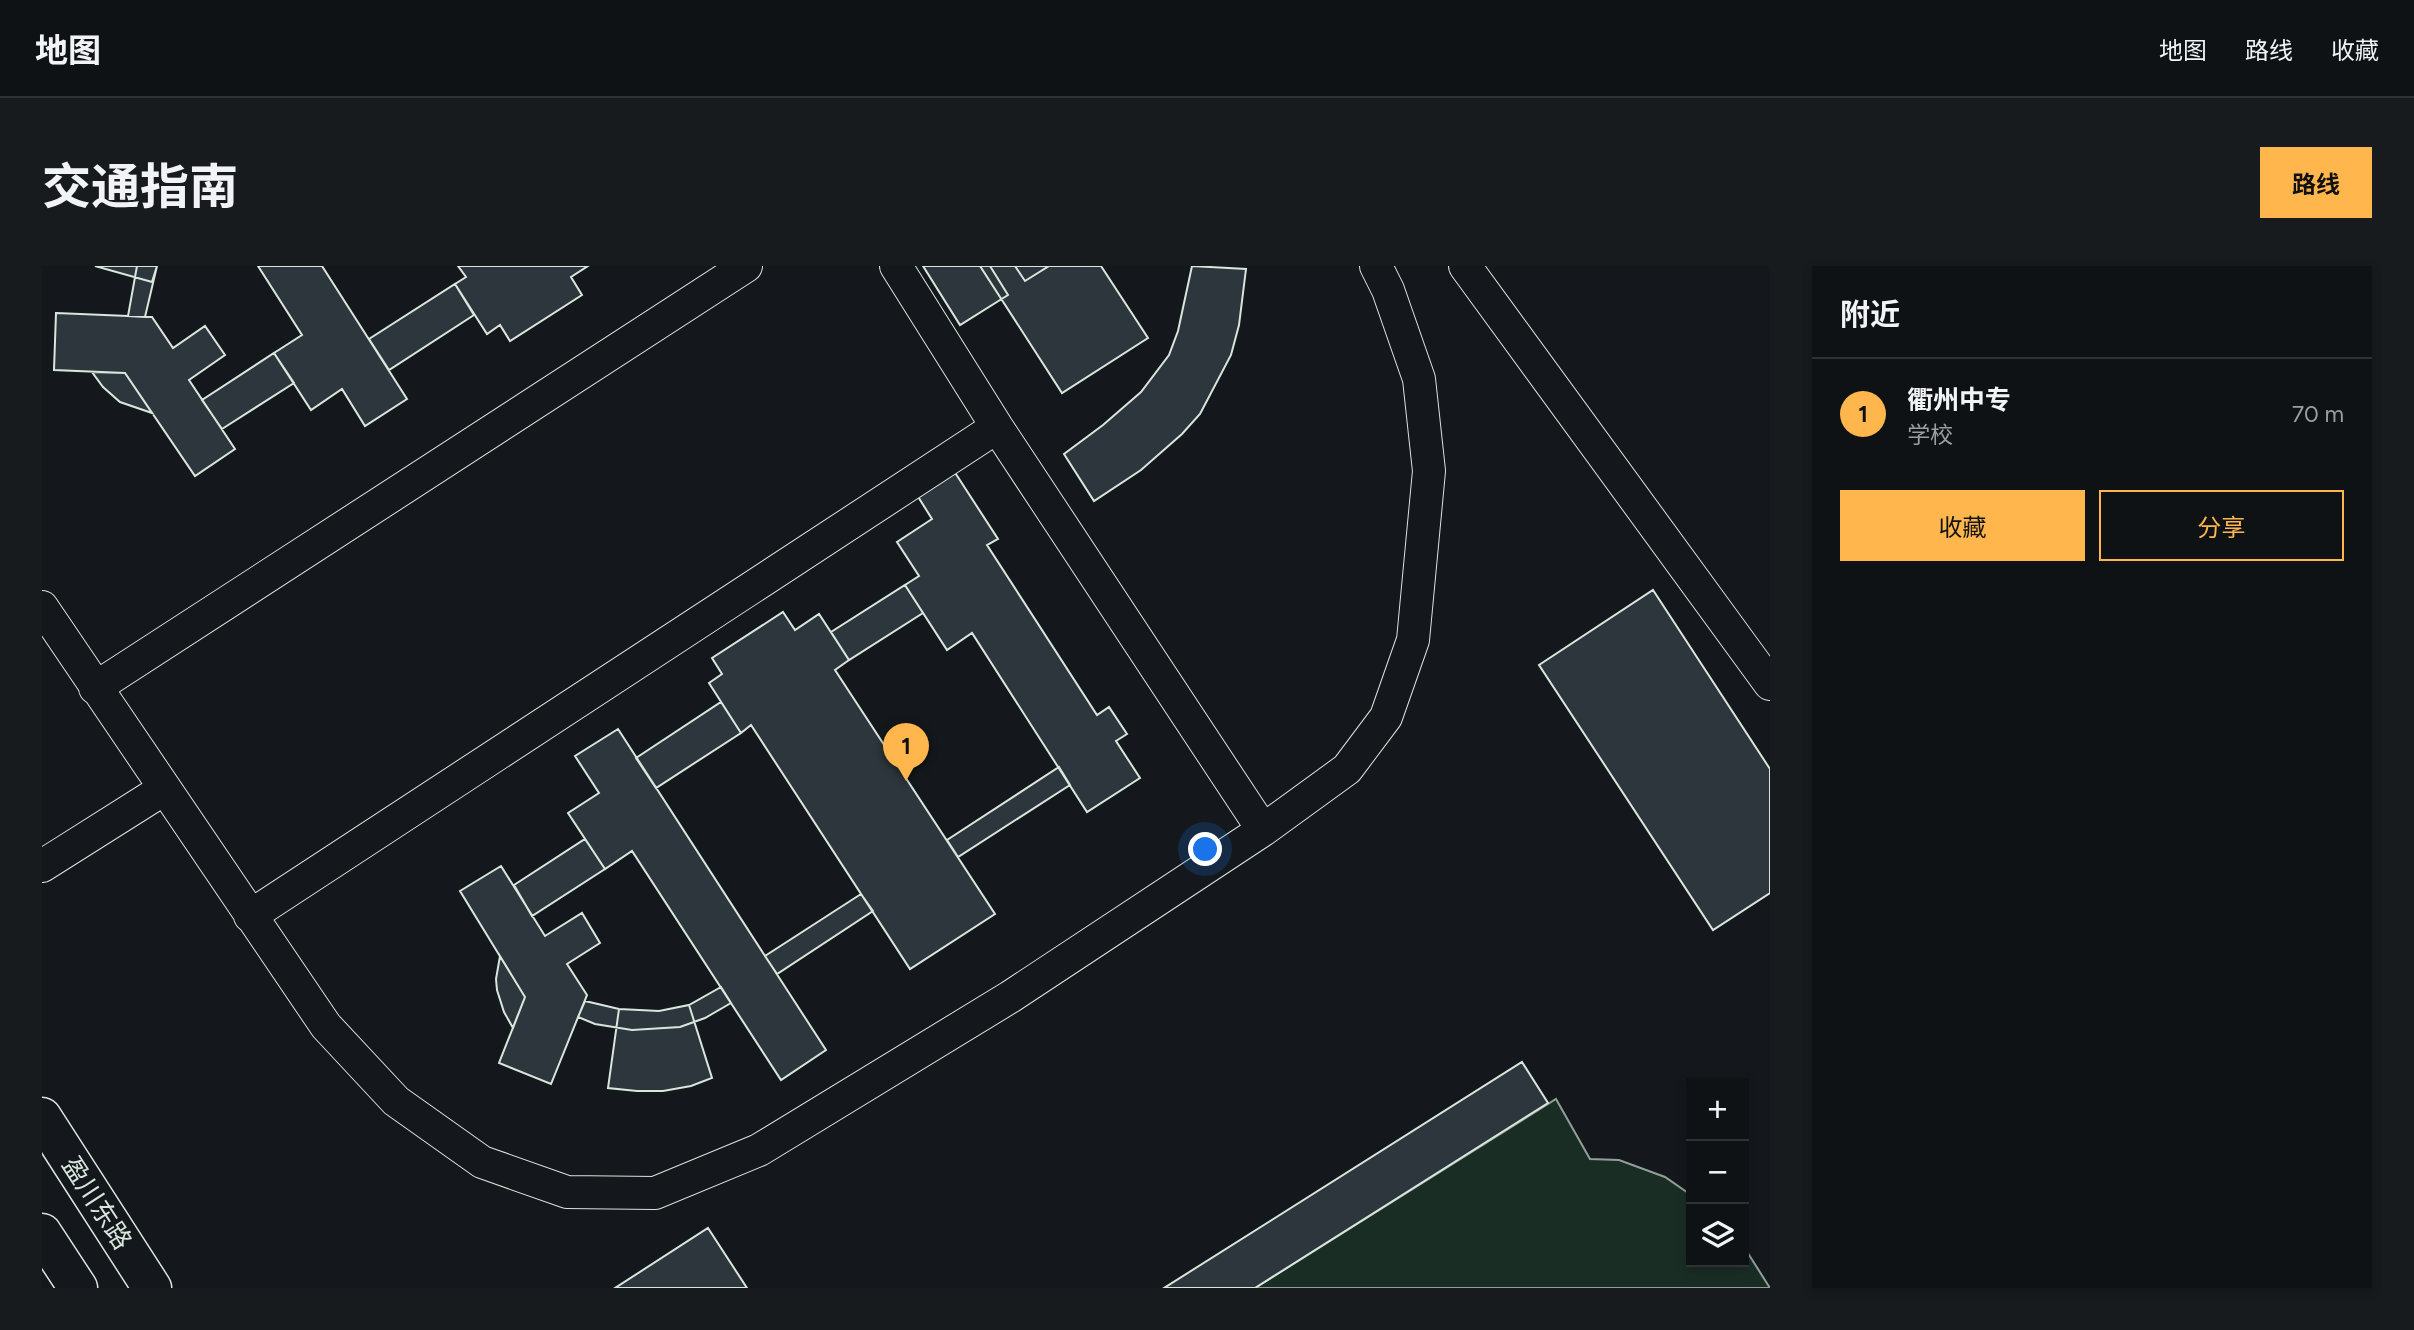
<!DOCTYPE html>
<html lang="zh">
<head>
<meta charset="utf-8">
<style>
  :root { --surface:#0f1215; --page:#181b1e; --text:#f1f3f6; --muted:#9b9ea0; --line:#2f3234; --accent:#ffb74d }
  body { margin:0; font-family:Figtree,"Noto Sans SC",sans-serif; background:var(--page); color:var(--text) }
  .controls { position:absolute; right:21px; bottom:21px; display:grid; overflow:hidden; border-radius:0px; box-shadow:0 4px 10px #0003 }
  .controls button { width:63px; height:63px; display:grid; place-items:center; padding:0; border:0; border-bottom:2px solid var(--line); background:var(--surface); color:var(--text); font:35px sans-serif }
  .you { position:absolute; left:1164px; top:584px; width:24px; height:24px; margin:-18px; border:5px solid #fff; border-radius:50%; background:#1a73e8; box-shadow:0 0 0 10px #1a73e833 }
  .badge { display:grid; place-items:center; width:46px; height:46px; border-radius:50%; background:var(--accent); color:#111; font-size:23px; font-weight:700 }
  .pin { position:absolute; translate:-50% -58px; filter:drop-shadow(0 2px 4px #0008) }
  .pin::after { content:''; position:absolute; top:37px; width:24px; height:21px; background:inherit; clip-path:polygon(0 0,100% 0,50% 100%) }
  .list { margin:0; padding:0; list-style:none }
  h2 { display:flex; justify-content:space-between; align-items:center; height:91px; margin:0; padding:0 28px; font-size:30px }
  h2 small { font-size:23px; font-weight:400; color:var(--muted) }
  .list li { display:grid; grid-template-columns:46px 1fr auto; gap:21px; align-items:center; box-sizing:border-box; height:112px; padding:0 28px; border-top:2px solid var(--line) }
  .list b { display:block; font-size:26px; white-space:nowrap }
  .list p { margin:0; font-size:23px; white-space:nowrap; color:var(--muted) }
  .list em { font-size:23px; font-style:normal; color:var(--muted) }
  .actions { display:flex; gap:14px; padding:21px 28px }
  .actions a { flex:1; padding:16px 0; border:2px solid var(--accent); border-radius:0px; text-align:center; font-size:24px; color:var(--accent) }
  .actions .main { background:var(--accent); color:#111 }
  .icon { flex:none; width:38px; height:38px; fill:none; stroke:currentColor; stroke-width:2; stroke-linecap:round; stroke-linejoin:round }
  .map { position:relative; flex:none; width:1728px; height:1022px; overflow:hidden; border-radius:0px }
  header { display:flex; align-items:center; gap:42px; box-sizing:border-box; height:98px; padding:0 35px; background:var(--surface); border-bottom:2px solid var(--line) }
  header strong { font-size:33px }
  nav { display:flex; gap:38px; margin-inline-start:auto; font-size:24px }
  .intro { display:flex; align-items:center; justify-content:space-between; box-sizing:border-box; height:168px; padding:0 42px }
  h1 { margin:0; font-size:49px }
  .button { padding:18px 32px; border-radius:0px; background:var(--accent); color:#111; font-size:24px; font-weight:700 }
  main { display:flex; gap:42px; padding:0 42px }
  aside { flex:1; background:var(--surface); border-radius:0px; box-shadow:0 4px 10px #0003 }
  .map>svg:first-child { display:block }
  .green { fill:#1a2d24; stroke:#939e99; stroke-width:2 }
  .building { fill:#2c363c; stroke:#d8e6dc; stroke-width:2 }
  .lines { fill:none; stroke-linecap:round; stroke-linejoin:round }
  .minor-casing { stroke:#d8e6dc; stroke-width:34 }
  .major-casing { stroke:#d8e6dc; stroke-width:41 }
  .minor { stroke:#14181c; stroke-width:32 }
  .major { stroke:#14181c; stroke-width:38 }
  .labels { text-anchor:middle; stroke-width:5; stroke-linejoin:round; paint-order:stroke }
  .street-label { font-size:26px; fill:#d8e6dc; stroke:#14181c }
</style>
</head>
<body>
<header>
<strong>地图</strong>
<nav><a>地图</a><a>路线</a><a>收藏</a></nav>
</header>
<div class="intro"><h1>交通指南</h1><a class="button">路线</a></div>
<main>
<div class="map">
<svg width="1728" height="1022" viewBox="0 0 1728 1022">
  <rect width="100%" height="100%" fill="#14181c"/>
  <!-- green -->
  <path class="green" d="M1514 833 1548 893 1577 894 1623 911 1649 929V996H1702V981L1728 1022H1213Z"/>
  <!-- building -->
  <path class="building" d="M53 0H115L110 16Z
    M95 0H115L103 51 86 50Z
    M216 0H280L365 133 323 160 300 123 269 144 232 87 260 69Z
    M416 0H546L529 11 540 29 468 75 458 59 445 68 413 18 424 11Z
    M881 0H948L966 29 918 59Z
    M938 0H1059L1106 72 1020 127Z
    M973 0H1007L983 15Z
    M1150 0 1204 3 1197 59 1189 89 1158 148 1140 168 1099 204 1052 235 1022 188 1061 159 1099 126 1127 89 1136 65Z
    M413 18 432 49 347 104 327 73Z
    M14 47 110 51 131 82 163 60 183 89 147 114 193 183 153 210 83 107 12 104Z
    M232 87 252 117 180 163 160 134Z
    M50 106 83 107 110 147 78 136 61 121Z
    M912 205 956 273 945 279 1055 449 1067 441 1085 468 1074 475 1098 512 1045 546 930 367 905 384 863 319 877 310 855 276 890 253 875 229Z
    M863 319 881 347 807 394 789 366Z
    M1611 324 1728 503V627L1671 664 1497 399Z
    M741 346 753 364 777 348 807 394 793 404 953 648 868 703 709 459 699 467 667 417 680 408 670 392Z
    M679 436 699 467 614 522 594 492Z
    M576 463 784 784 739 814 590 585 563 603 526 547 557 527 533 490Z
    M1017 501 1028 519 916 591 905 574Z
    M543 573 563 603 490 650 472 619Z
    M459 600 503 670 540 647 558 677 525 698 545 729 509 818 457 797 483 731 418 625Z
    M819 628 831 645 735 708 723 690Z
    M458 690 483 731 471 762 462 746 455 724 454 713Z
    M679 721 689 737 663 752 638 761 590 764 553 758 536 751 543 735 577 743 617 745 647 739Z
    M647 739 670 812 649 820 621 825H595L566 822 577 743 617 745Z
    M1480 796 1506 837 1213 1022H1122Z
    M666 962 705 1022H573Z"/>
  <g class="lines">
    <defs>
      <path id="minor" d="M854 0 955 161 1221 564
        M1423 0 1728 418
        M0 341 284 760 354 835 440 896 525 926 613 927 717 884 968 731 1221 564 1305 503 1344 451 1371 374 1387 205 1377 113 1346 24 1334 0
        M53 422 704 0
        M0 600 122 523
        M208 650 955 161"/>
      <path id="major" d="M0 851 110 1022
        M0 967 36 1022"/>
    </defs>
    <!-- minor casing -->
    <use href="#minor" class="minor-casing"/>
    <!-- major casing -->
    <use href="#major" class="major-casing"/>
    <!-- minor -->
    <use href="#minor" class="minor"/>
    <!-- major -->
    <use href="#major" class="major"/>
  </g>
  <g class="labels">
    <!-- street labels -->
    <g class="street-label">
      <text transform="translate(55 937) rotate(57)" y="9">盈川东路</text>
    </g>
  </g>
</svg>
<div class="controls">
<button>+</button>
<button>−</button>
<button><svg class="icon" aria-label="layers" viewBox="0 0 24 24"><path d="M12 4l9 5-9 5-9-5zM3 14l9 5 9-5"/></svg></button>
</div>
<div class="you"></div>
<div class="pin badge" style="left:864px;top:515px">1</div>
</div>
<aside>
<h2>附近<small></small></h2>
<ul class="list">
<li><span class="badge">1</span><div><b>衢州中专</b><p>学校</p></div><em>70 m</em></li>
</ul>
<div class="actions"><a class="main">收藏</a><a>分享</a></div>
</aside>
</main>
</body>
</html>
